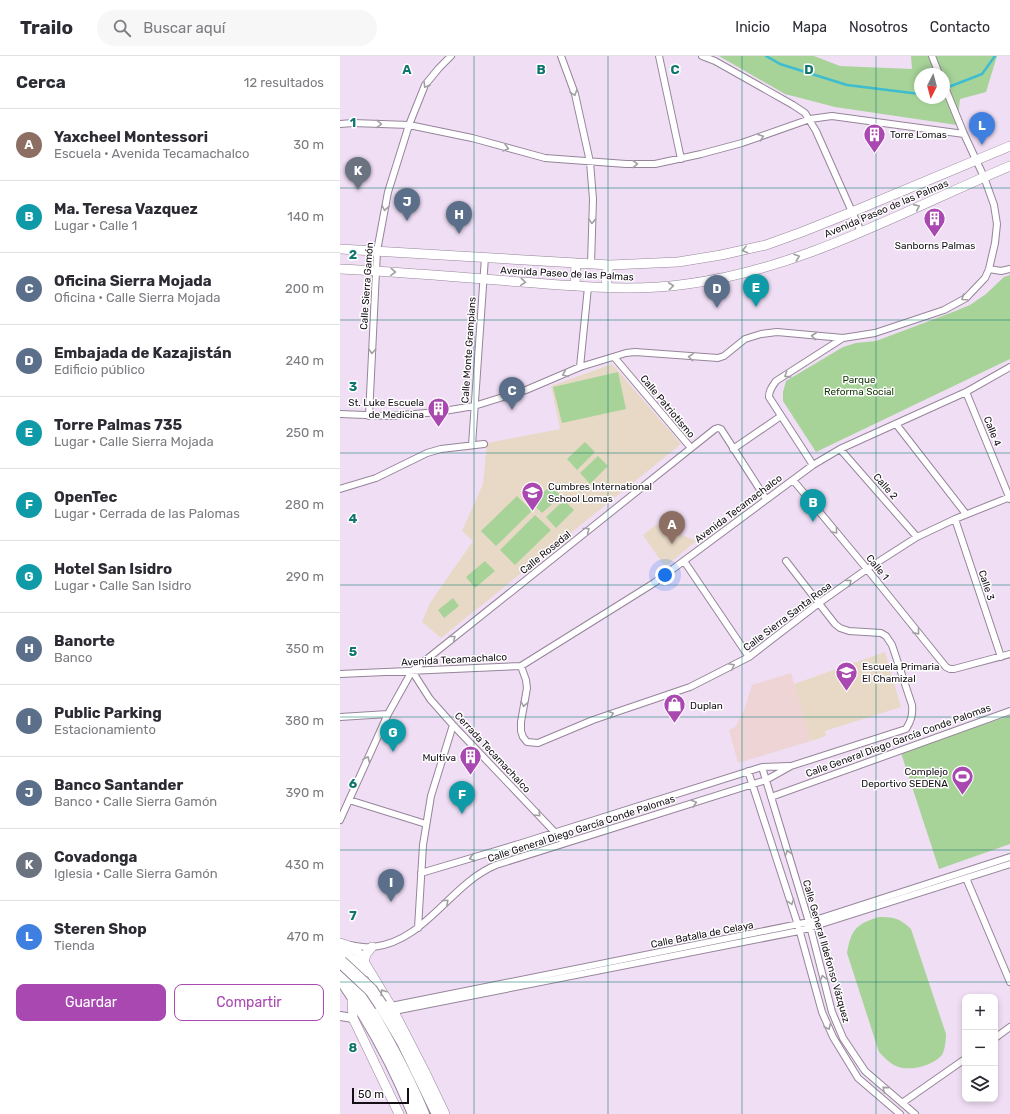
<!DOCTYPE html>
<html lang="es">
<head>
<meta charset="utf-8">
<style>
  :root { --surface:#fff; --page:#f7f7f7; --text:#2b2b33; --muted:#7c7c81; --line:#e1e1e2; --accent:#a948b0 }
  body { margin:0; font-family:Rubik,sans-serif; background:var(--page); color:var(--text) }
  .controls { position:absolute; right:12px; bottom:12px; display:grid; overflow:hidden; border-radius:8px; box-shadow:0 2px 6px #0003 }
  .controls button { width:36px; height:36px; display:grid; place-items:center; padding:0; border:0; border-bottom:1px solid var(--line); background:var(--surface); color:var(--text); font:20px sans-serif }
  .compass { position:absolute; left:574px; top:12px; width:36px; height:36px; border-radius:50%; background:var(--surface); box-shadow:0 2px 6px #0003; rotate:186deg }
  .scale { position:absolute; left:12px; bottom:10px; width:57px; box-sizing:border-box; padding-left:4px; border:2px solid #140e15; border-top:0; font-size:11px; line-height:14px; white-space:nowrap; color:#140e15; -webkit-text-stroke:3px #fff; paint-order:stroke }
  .you { position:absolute; left:325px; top:519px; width:14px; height:14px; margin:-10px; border:3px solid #fff; border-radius:50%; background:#1a73e8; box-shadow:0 0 0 6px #1a73e833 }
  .badge { display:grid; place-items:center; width:26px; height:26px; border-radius:50%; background:var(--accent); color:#fff; font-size:13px; font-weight:700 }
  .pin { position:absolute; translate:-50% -33px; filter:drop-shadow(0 1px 2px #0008) }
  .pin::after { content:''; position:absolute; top:21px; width:14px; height:12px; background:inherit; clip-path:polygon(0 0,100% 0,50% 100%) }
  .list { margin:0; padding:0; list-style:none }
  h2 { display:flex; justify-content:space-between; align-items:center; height:52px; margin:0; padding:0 16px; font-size:17px }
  h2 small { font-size:13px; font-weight:400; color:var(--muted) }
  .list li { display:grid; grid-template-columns:26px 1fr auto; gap:12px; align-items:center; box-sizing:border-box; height:72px; padding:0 16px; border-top:1px solid var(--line) }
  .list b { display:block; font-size:15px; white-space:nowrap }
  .list p { margin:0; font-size:13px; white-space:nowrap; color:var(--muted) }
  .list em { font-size:13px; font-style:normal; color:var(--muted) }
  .actions { display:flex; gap:8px; padding:12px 16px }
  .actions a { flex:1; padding:9px 0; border:1px solid var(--accent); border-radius:8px; text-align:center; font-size:14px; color:var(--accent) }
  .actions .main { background:var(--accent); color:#fff }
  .icon { flex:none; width:22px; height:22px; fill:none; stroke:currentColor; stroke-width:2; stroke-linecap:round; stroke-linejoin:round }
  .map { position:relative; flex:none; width:670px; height:1058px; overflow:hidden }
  header { display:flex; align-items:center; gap:24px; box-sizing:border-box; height:56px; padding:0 20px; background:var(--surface); border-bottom:1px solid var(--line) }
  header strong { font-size:19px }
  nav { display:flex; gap:22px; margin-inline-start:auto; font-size:14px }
  .search { width:280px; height:36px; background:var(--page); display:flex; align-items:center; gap:10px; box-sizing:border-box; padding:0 14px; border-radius:22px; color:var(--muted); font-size:15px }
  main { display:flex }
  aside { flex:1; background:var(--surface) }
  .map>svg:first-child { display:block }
  .commercial { fill:#eed4d5 }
  .education { fill:#e7d9c6 }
  .green { fill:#a7d399; fill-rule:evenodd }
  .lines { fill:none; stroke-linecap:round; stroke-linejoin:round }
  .stream { stroke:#3dbdcf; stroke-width:2.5 }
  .minor-casing { stroke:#96859a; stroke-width:8 }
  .tertiary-casing { stroke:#96859a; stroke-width:10 }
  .secondary-casing { stroke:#96859a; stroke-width:10 }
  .trunk-casing { stroke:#96859a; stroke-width:12 }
  .motorway-casing { stroke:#96859a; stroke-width:14 }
  .minor { stroke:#fff; stroke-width:6 }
  .tertiary { stroke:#fff; stroke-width:8 }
  .secondary { stroke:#fff; stroke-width:9 }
  .trunk { stroke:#fff; stroke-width:11 }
  .motorway { stroke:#fff; stroke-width:12 }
  .motorway-bridge-casing { stroke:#96859a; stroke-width:14; stroke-linecap:butt }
  .motorway-bridge { stroke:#fff; stroke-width:12 }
  .oneway { stroke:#a19fa1 }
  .grid { fill:none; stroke:#0f766e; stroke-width:1; stroke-opacity:0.55 }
  .labels { text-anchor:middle; stroke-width:3; stroke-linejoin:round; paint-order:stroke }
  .poi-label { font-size:10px; fill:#140e15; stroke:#fff; text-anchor:start }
  .street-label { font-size:10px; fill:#140e15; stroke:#fff }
  .park-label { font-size:10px; fill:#123504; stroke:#fff }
  .grid-label { font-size:13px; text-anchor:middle; font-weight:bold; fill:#0f766e; stroke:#fff; stroke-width:3; stroke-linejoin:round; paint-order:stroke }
</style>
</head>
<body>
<header>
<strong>Trailo</strong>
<div class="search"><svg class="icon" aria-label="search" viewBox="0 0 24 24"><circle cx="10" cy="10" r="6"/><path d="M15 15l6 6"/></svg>Buscar aquí</div>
<nav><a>Inicio</a><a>Mapa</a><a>Nosotros</a><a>Contacto</a></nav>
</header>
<main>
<aside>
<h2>Cerca<small>12 resultados</small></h2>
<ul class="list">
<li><span class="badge" style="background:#8d6e63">A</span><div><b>Yaxcheel Montessori</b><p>Escuela · Avenida Tecamachalco</p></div><em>30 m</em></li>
<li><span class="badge" style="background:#0f9aa8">B</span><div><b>Ma. Teresa Vazquez</b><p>Lugar · Calle 1</p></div><em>140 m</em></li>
<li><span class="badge" style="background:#5c6f8a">C</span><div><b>Oficina Sierra Mojada</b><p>Oficina · Calle Sierra Mojada</p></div><em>200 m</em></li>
<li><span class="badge" style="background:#5c6f8a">D</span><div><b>Embajada de Kazajistán</b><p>Edificio público</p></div><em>240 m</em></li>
<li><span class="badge" style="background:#0f9aa8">E</span><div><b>Torre Palmas 735</b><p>Lugar · Calle Sierra Mojada</p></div><em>250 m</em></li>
<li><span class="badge" style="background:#0f9aa8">F</span><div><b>OpenTec</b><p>Lugar · Cerrada de las Palomas</p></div><em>280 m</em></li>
<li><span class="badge" style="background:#0f9aa8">G</span><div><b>Hotel San Isidro</b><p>Lugar · Calle San Isidro</p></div><em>290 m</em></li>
<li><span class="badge" style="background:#5c6f8a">H</span><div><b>Banorte</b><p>Banco</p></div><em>350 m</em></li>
<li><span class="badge" style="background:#5c6f8a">I</span><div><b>Public Parking</b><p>Estacionamiento</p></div><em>380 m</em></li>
<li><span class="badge" style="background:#5c6f8a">J</span><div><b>Banco Santander</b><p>Banco · Calle Sierra Gamón</p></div><em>390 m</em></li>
<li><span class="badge" style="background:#6b7280">K</span><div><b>Covadonga</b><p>Iglesia · Calle Sierra Gamón</p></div><em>430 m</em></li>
<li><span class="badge" style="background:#3f7fe0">L</span><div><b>Steren Shop</b><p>Tienda</p></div><em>470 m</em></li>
</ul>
<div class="actions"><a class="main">Guardar</a><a>Compartir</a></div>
</aside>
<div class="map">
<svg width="670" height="1058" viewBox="0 0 670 1058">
  <rect width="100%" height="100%" fill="#f0def5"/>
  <!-- commercial -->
  <path class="commercial" d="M451 617 471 685 398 707 389 674 395 671 403 657 412 629Z"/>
  <!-- education -->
  <path class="education" d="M272 308 341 388 101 582 82 566 90 547 133 485 122 475 143 428 147 387 220 373 211 330Z
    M317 468 356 485 325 511 303 479Z
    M545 596 561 651 485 675 486 680 471 685 454 628Z"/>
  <!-- green -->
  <path class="green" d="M379 0H474L500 10 572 13 571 0H657L646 36 620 43 617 69 495 51 445 38ZM580 18H604V42H580Z
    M670 219V303L476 396 443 345V336L446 325 503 291 516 287 536 285 613 256 630 249 646 238 664 221Z
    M278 316 286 353 222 367 213 331Z
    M245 386 255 396 237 414 227 403Z
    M258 400 268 410 250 428 240 417Z
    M211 429 221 440 202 457 192 447Z
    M177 440 192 455 156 490 141 475Z
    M224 444 234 454 216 472 206 461Z
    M195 459 211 474 175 509 160 494Z
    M145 505 155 515 135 532 126 521Z
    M113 542 119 550 104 562 98 554Z
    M670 660V788L599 813 560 694Z
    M539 861C554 861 559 862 571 873L606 978C606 984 605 994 602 999 593 1010 568 1016 556 1010 549 1007 544 1001 539 996L507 897C511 874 516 868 539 861Z"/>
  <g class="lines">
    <!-- stream -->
    <path class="stream" d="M426 0 440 8 507 29 580 38
      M606 32 642 18 655 0"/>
    <defs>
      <path id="minor" d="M221 0 235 38 250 106 253 143 251 208
        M319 0 341 103
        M362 0 375 5 453 49 465 57 476 75 521 176
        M592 0 599 18
        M0 68 13 67 69 69 132 82 205 102 286 108H315L361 98 402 87 470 63 492 60 624 78
        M649 213 661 215 670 213
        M274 301 351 392
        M240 311 248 231
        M626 336 670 443
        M0 358 51 360 98 356 134 350 186 334 240 311 286 297 295 296 378 302 384 300 405 283 421 278 437 276 503 282 535 277 604 254 626 242 645 222 649 213 655 187 657 168 654 149 644 121 624 78 604 29
        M29 360 37 195 48 136 69 69 85 29 99 12 111 0
        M556 368 626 458
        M132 389 145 201
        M393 393 441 360
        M500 393 577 481
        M473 409 429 341C429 334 432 331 436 325L503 282
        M453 424 527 513 606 611 610 613H614L670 598
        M0 433 36 422 87 397 101 393 144 388
        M615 463 661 601
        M344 505 409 601
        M181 610 186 624 187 632 181 666V675L183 681 187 686 198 687 253 664 350 631 409 601 479 547 527 513 577 481 615 463 670 441
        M72 615 90 643 113 669 225 787
        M0 618 181 610 314 527 473 409 500 393 626 336 670 311
        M0 661 48 658
        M422 711 469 866 492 956 503 982 525 1015 575 1058
        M408 715 458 869 482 956 493 981 518 1022 560 1058
        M431 741 670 655
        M9 744 86 768
        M0 764 48 658 72 615 375 373 378 372 381 373 426 443
        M81 817 182 787 422 711 449 710
        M626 822 670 926
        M78 872 83 789 91 740 113 669
        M9 889C17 890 25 892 33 891 86 885 110 828 156 809L426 724 451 710 566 673C571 665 573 659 572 649L552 589 546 580 541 577 509 575 500 572 495 568 446 505
        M51 950 469 866 670 801
        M54 955 459 875 670 808
        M655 982 670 971
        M562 1047 625 1003"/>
      <path id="tertiary" d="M0 960 13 962"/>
      <path id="secondary" d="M0 193 270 209 338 206 381 199 426 189 462 176 512 156 670 90
        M0 213C60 216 120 221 181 226 236 230 292 236 347 228 462 213 565 154 670 110
        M235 230 236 207
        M269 232C264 224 265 217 270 209
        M0 887 12 891 20 899 51 950 85 1016 105 1058
        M24 907 26 898 32 891
        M12 945 13 962 59 1058"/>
      <path id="trunk" d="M0 893 10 903 28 915"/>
      <path id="motorway" d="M5 913C34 959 62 1007 83 1058
        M0 921C29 963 55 1010 74 1058
        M41 949 63 986 98 1058"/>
    </defs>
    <!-- minor casing -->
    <use href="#minor" class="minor-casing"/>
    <!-- tertiary casing -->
    <use href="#tertiary" class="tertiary-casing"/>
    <!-- secondary casing -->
    <use href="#secondary" class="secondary-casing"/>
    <!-- trunk casing -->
    <use href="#trunk" class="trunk-casing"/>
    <!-- motorway casing -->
    <use href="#motorway" class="motorway-casing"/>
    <!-- minor -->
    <use href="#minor" class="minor"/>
    <!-- tertiary -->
    <use href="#tertiary" class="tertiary"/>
    <!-- secondary -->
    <use href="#secondary" class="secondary"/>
    <!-- trunk -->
    <use href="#trunk" class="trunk"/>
    <!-- motorway -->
    <use href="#motorway" class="motorway"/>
    <defs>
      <path id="motorway-bridge" d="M1 906 31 934 41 949"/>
    </defs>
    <!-- motorway-bridge casing -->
    <use href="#motorway-bridge" class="motorway-bridge-casing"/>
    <!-- motorway-bridge -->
    <use href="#motorway-bridge" class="motorway-bridge"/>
  </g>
  <!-- one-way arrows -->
  <defs><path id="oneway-chevron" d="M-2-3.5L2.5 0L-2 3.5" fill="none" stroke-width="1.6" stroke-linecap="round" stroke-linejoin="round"/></defs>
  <g class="oneway">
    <use href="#oneway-chevron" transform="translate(86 29) rotate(121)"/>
    <use href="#oneway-chevron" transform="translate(234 37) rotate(73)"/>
    <use href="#oneway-chevron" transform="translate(39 68) rotate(2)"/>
    <use href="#oneway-chevron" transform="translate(421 81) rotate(-20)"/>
    <use href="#oneway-chevron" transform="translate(166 92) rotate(15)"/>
    <use href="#oneway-chevron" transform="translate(295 108) rotate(-1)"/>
    <use href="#oneway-chevron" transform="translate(577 151) rotate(-24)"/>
    <use href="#oneway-chevron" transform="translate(45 152) rotate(100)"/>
    <use href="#oneway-chevron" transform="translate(252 165) rotate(92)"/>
    <use href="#oneway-chevron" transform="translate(405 194) rotate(166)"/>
    <use href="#oneway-chevron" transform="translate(457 201) rotate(-19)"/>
    <use href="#oneway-chevron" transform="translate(53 216) rotate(4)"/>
    <use href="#oneway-chevron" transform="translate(183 226) rotate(5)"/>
    <use href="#oneway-chevron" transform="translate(331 230) rotate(-6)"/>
    <use href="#oneway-chevron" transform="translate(624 242) rotate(145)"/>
    <use href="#oneway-chevron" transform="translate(474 280) rotate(-174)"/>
    <use href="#oneway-chevron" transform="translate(32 295) rotate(93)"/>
    <use href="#oneway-chevron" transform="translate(351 301) rotate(-175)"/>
    <use href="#oneway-chevron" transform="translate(225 318) rotate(157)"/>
    <use href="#oneway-chevron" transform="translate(447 319) rotate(147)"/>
    <use href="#oneway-chevron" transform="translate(247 474) rotate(-38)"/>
    <use href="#oneway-chevron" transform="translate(495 475) rotate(50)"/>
    <use href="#oneway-chevron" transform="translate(509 526) rotate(-36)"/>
    <use href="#oneway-chevron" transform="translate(577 576) rotate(51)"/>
    <use href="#oneway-chevron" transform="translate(113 582) rotate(-39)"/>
    <use href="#oneway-chevron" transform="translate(392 610) rotate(-27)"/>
    <use href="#oneway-chevron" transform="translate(184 648) rotate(101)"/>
    <use href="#oneway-chevron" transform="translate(271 658) rotate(-19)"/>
    <use href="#oneway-chevron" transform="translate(27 703) rotate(-66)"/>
    <use href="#oneway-chevron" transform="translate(354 747) rotate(-17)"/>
    <use href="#oneway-chevron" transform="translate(198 758) rotate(46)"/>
    <use href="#oneway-chevron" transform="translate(448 797) rotate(-107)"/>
    <use href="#oneway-chevron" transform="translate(132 802) rotate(163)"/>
    <use href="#oneway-chevron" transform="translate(106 846) rotate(-43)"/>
    <use href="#oneway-chevron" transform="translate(451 846) rotate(72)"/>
    <use href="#oneway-chevron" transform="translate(483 922) rotate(-105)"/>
    <use href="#oneway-chevron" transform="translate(43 936) rotate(-122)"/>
    <use href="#oneway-chevron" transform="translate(488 971) rotate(66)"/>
    <use href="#oneway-chevron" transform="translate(545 1033) rotate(-139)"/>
  </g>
  <!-- grid -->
  <path class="grid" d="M134 0V1058M268 0V1058M402 0V1058M536 0V1058M0 132H670M0 264H670M0 397H670M0 529H670M0 661H670M0 794H670M0 926H670"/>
  <!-- icons -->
  <defs>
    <symbol id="building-pin" viewBox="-11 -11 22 30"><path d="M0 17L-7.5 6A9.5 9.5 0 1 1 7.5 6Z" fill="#a948b0" stroke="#fff"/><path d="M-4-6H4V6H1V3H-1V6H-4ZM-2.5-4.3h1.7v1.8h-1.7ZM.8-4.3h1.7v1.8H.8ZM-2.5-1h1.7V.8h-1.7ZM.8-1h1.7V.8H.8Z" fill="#fff"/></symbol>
    <symbol id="school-pin" viewBox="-11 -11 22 30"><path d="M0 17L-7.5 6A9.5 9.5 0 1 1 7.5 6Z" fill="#a948b0" stroke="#fff"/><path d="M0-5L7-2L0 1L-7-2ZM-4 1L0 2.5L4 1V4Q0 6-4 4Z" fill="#fff"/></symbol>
    <symbol id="shop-pin" viewBox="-11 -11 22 30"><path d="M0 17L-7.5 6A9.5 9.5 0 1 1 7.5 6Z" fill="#a948b0" stroke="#fff"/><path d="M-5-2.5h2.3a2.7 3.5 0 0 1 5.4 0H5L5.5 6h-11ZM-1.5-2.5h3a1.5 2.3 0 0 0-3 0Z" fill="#fff"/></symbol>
    <symbol id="stadium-pin" viewBox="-11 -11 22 30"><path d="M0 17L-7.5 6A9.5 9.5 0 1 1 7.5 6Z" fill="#a948b0" stroke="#fff"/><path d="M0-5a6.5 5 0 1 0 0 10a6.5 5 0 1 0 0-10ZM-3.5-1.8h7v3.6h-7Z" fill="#fff"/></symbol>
  </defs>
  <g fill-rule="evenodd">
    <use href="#building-pin" x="522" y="66" width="25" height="34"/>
    <use href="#building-pin" x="582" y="150" width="25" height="34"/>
    <use href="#building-pin" x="86" y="340" width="25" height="34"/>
    <use href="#school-pin" x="180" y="424" width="25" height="34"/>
    <use href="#school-pin" x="494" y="604" width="25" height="34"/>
    <use href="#shop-pin" x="322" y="636" width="25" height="34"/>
    <use href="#building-pin" x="118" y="688" width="25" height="34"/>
    <use href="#stadium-pin" x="610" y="708" width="25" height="34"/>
  </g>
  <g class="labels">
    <!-- poi labels -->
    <g class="poi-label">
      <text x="550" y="82">Torre Lomas</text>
      <text x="595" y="193" text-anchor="middle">Sanborns Palmas</text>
      <text x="84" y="350" text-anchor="end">St. Luke Escuela<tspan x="84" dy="12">de Medicina</tspan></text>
      <text x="208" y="434">Cumbres International<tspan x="208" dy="12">School Lomas</tspan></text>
      <text x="522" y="614">Escuela Primaria<tspan x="522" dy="12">El Chamizal</tspan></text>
      <text x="350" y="653">Duplan</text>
      <text x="116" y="705" text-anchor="end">Multiva</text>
      <text x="608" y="719" text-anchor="end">Complejo<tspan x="608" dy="12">Deportivo SEDENA</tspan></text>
    </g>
    <!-- street labels -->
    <g class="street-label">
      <text transform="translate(546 152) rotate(-23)" y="4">Avenida Paseo de las Palmas</text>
      <text transform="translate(227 217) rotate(3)" y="4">Avenida Paseo de las Palmas</text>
      <text transform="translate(26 230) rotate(-86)" y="4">Calle Sierra Gamón</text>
      <text transform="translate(128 294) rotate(-86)" y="4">Calle Monte Grampians</text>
      <text transform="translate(328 350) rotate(50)" y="4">Calle Patriotismo</text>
      <text transform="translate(653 375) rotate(68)" y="4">Calle 4</text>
      <text transform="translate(546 430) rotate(49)" y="4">Calle 2</text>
      <text transform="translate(398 452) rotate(-37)" y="4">Avenida Tecamachalco</text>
      <text transform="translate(205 496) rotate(-39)" y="4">Calle Rosedal</text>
      <text transform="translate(538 511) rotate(51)" y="4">Calle 1</text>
      <text transform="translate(647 529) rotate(72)" y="4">Calle 3</text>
      <text transform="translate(447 560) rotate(-37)" y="4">Calle Sierra Santa Rosa</text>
      <text transform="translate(114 603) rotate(-3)" y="4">Avenida Tecamachalco</text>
      <text transform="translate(558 684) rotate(-20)" y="4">Calle General Diego García Conde Palomas</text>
      <text transform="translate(153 696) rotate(47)" y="4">Cerrada Tecamachalco</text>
      <text transform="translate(241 772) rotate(-18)" y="4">Calle General Diego García Conde Palomas</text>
      <text transform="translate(362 878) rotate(-11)" y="4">Calle Batalla de Celaya</text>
      <text transform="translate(487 895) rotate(74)" y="4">Calle General Ildefonso Vázquez</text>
    </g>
    <!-- park labels -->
    <g class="park-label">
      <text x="519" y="327">Parque<tspan x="519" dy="12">Reforma Social</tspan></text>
    </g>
  </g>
  <g class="grid-label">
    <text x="67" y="18">A</text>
    <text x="201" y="18">B</text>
    <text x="335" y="18">C</text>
    <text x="469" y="18">D</text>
    <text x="13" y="71">1</text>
    <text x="13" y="203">2</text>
    <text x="13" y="335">3</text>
    <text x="13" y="467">4</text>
    <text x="13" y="600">5</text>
    <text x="13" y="732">6</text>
    <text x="13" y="864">7</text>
    <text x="13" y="996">8</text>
  </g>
</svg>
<div class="controls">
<button>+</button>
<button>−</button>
<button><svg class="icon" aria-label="layers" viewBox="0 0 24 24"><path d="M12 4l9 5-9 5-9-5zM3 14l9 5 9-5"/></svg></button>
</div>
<svg class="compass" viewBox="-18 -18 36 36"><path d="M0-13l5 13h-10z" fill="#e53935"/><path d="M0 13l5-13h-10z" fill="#7c7c81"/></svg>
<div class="scale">50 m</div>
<div class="you"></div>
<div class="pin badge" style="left:332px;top:488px;background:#8d6e63">A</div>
<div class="pin badge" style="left:473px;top:466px;background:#0f9aa8">B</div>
<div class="pin badge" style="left:172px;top:354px;background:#5c6f8a">C</div>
<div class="pin badge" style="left:377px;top:252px;background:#5c6f8a">D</div>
<div class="pin badge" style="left:416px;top:251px;background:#0f9aa8">E</div>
<div class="pin badge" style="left:122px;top:758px;background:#0f9aa8">F</div>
<div class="pin badge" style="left:53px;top:696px;background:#0f9aa8">G</div>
<div class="pin badge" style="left:119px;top:178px;background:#5c6f8a">H</div>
<div class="pin badge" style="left:51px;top:846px;background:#5c6f8a">I</div>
<div class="pin badge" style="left:67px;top:165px;background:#5c6f8a">J</div>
<div class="pin badge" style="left:18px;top:134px;background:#6b7280">K</div>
<div class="pin badge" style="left:642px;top:89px;background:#3f7fe0">L</div>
</div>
</main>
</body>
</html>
